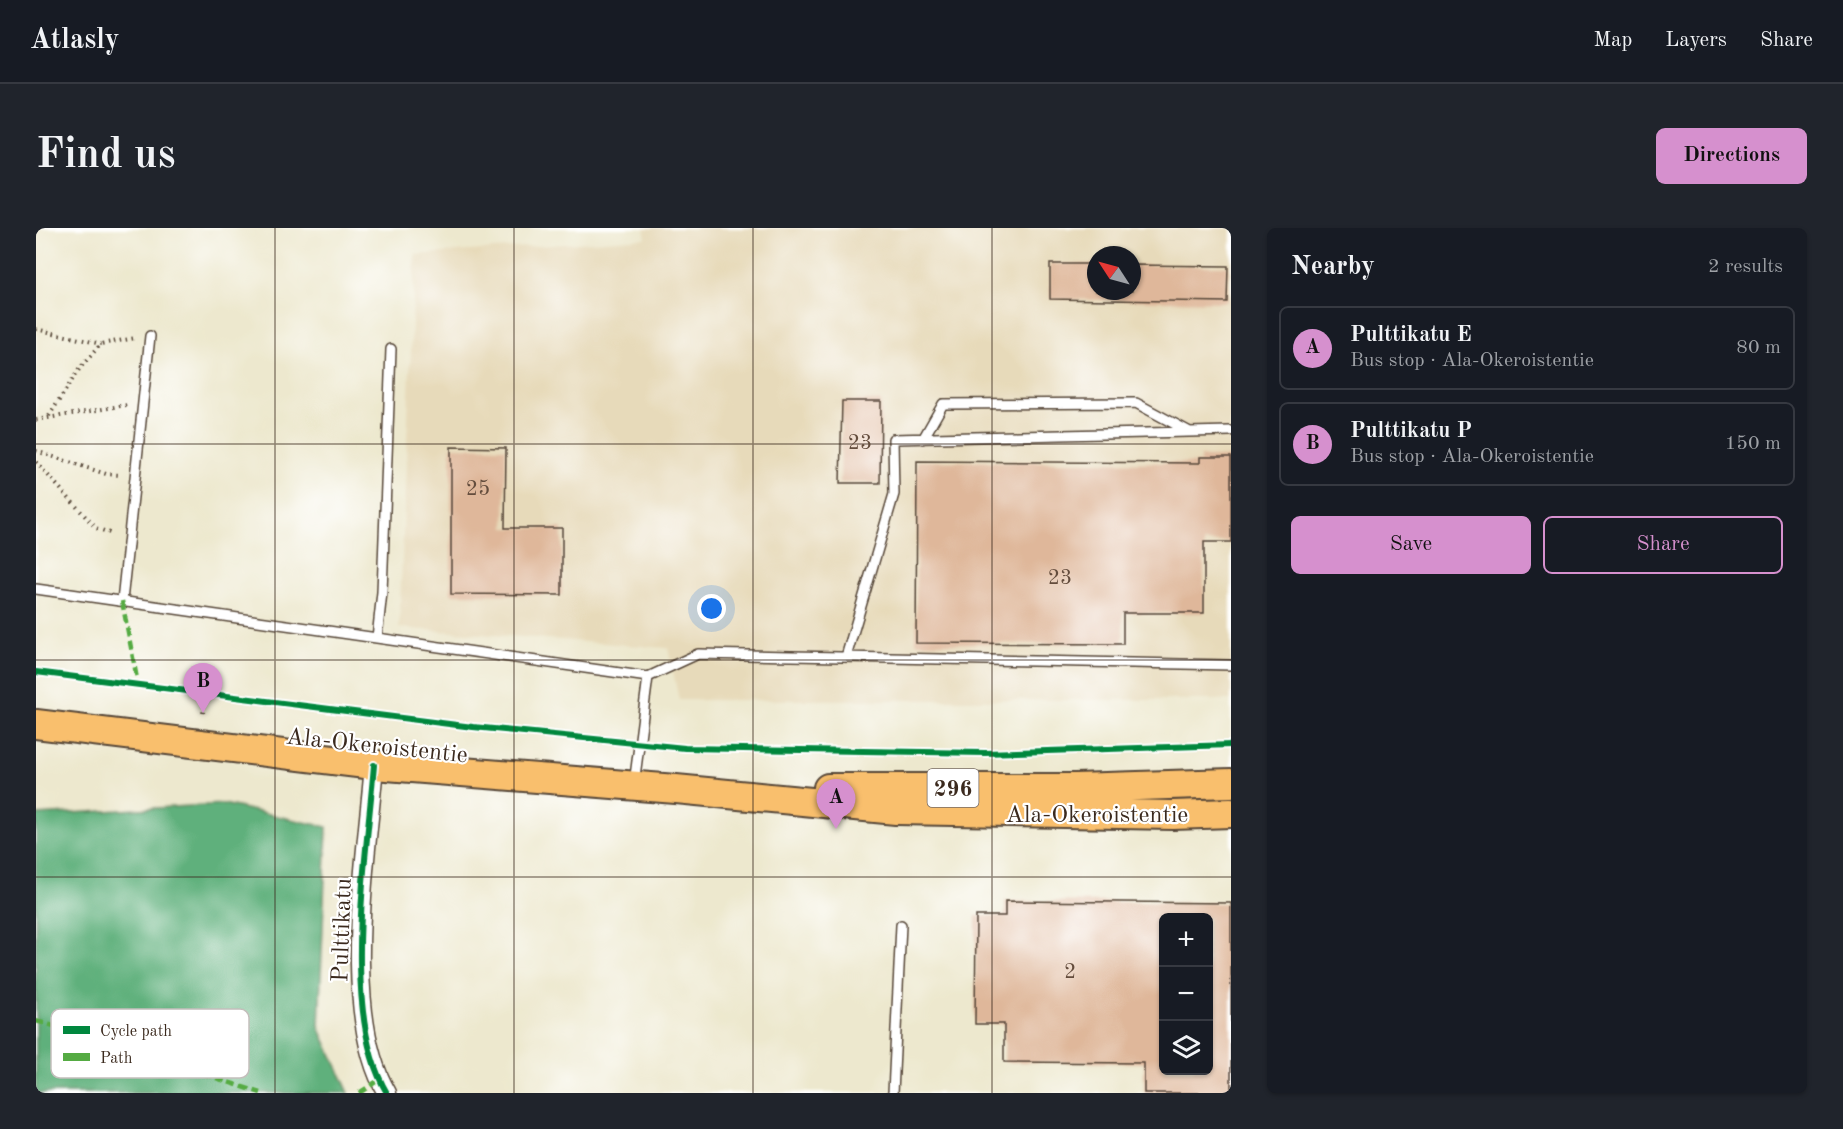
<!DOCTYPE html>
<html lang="en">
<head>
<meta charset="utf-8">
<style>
  :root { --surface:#171b24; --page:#20242c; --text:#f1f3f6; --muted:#9ea1a6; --line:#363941; --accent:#d690ce }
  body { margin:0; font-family:"Old Standard TT",serif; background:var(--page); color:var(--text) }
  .controls { position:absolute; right:18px; bottom:18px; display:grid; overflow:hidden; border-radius:9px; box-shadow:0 2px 4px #0004 }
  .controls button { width:54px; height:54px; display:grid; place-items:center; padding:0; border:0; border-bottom:2px solid var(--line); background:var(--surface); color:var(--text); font:30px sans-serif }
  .compass { position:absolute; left:1051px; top:18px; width:54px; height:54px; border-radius:50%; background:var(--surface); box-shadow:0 2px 4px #0004; rotate:306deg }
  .you { position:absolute; left:676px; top:381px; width:21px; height:21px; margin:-15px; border:4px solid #fff; border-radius:50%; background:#1a73e8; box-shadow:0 0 0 9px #1a73e833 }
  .badge { display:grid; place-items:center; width:39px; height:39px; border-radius:50%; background:var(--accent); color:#111; font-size:20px; font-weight:700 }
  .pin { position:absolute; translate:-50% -50px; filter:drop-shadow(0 2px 3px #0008) }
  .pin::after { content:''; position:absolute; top:32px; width:21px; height:18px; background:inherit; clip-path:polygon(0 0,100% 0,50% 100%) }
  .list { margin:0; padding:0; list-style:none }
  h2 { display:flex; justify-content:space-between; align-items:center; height:78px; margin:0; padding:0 24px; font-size:26px }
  h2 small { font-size:20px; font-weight:400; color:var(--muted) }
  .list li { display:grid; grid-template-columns:39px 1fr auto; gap:18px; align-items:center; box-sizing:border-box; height:84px; margin:0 12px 12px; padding:0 12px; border:2px solid var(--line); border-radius:9px }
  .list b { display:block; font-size:22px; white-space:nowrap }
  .list p { margin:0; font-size:20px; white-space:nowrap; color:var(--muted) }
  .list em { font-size:20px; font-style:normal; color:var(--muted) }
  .actions { display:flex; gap:12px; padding:18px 24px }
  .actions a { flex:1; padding:14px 0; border:2px solid var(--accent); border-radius:9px; text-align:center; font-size:21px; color:var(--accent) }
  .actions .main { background:var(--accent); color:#111 }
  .icon { flex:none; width:33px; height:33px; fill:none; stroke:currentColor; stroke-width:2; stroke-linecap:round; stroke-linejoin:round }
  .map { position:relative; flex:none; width:1195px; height:865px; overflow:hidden; border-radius:9px }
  header { display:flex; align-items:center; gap:36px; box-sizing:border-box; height:84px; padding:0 30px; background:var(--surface); border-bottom:2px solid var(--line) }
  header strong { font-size:28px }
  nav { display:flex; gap:33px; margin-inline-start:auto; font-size:21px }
  .intro { display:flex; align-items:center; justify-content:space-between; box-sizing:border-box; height:144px; padding:0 36px }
  h1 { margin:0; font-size:42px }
  .button { padding:15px 27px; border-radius:9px; background:var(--accent); color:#111; font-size:21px; font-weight:700 }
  main { display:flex; gap:36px; padding:0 36px }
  aside { flex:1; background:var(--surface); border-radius:9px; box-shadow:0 2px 4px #0004 }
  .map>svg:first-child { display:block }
  .built { fill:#e7daba; fill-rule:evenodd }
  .forest { fill:#5fb07b; stroke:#4d6d4c; stroke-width:1.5 }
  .building { fill:#dfb79a; fill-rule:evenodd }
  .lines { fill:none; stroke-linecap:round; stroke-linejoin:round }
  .lane-casing { stroke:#564638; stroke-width:12 }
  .street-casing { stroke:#564638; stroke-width:21 }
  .primary-casing { stroke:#564638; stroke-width:32 }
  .path { stroke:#564638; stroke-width:4; stroke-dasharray:1.5 4.5; stroke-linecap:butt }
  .lane { stroke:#fff; stroke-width:9 }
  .street { stroke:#fff; stroke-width:18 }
  .primary { stroke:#f9bf6d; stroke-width:28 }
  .quiet { stroke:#55ab43; stroke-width:4.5; stroke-dasharray:9 4.5; stroke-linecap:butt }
  .cycleway-casing { stroke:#fff; stroke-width:10 }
  .cycleway { stroke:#00873e; stroke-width:6 }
  .grid { fill:none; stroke:#3b2a1e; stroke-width:1.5; stroke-opacity:0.55 }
  .labels { text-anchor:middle; stroke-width:4.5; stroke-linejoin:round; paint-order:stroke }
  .number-label { font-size:21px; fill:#644d3d }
  .shield { fill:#fff; stroke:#766a62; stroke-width:1.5 }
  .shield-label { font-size:22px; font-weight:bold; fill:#3b2a1e }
  .street-label { font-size:24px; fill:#3b2a1e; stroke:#fff }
  .key { fill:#fff; stroke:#c4bfbc; stroke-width:1.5 }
  .key-label { font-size:16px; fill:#3b2a1e }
</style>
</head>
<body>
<header>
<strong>Atlasly</strong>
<nav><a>Map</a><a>Layers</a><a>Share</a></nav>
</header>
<div class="intro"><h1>Find us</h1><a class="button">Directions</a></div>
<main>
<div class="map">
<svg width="1195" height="865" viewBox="0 0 1195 865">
  <rect width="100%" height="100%" fill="#fff"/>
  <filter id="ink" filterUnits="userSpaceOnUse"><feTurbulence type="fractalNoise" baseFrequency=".0167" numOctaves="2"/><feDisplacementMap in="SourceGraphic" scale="12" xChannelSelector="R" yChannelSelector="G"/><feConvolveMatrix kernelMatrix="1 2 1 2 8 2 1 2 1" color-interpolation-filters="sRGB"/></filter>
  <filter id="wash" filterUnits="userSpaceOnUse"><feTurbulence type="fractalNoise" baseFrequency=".008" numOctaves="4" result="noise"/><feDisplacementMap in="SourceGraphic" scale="24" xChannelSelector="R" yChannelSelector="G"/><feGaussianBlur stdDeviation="1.35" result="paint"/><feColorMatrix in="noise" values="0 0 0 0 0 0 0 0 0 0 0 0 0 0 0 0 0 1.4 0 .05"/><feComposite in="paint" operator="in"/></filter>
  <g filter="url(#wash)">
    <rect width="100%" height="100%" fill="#ede8ce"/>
    <!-- built -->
    <path class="built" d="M608 0H1195V472H643L632 420 363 400 379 27 610 10ZM1060 27H1096V63H1060Z"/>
    <!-- forest -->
    <path class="forest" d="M188 576 291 599 283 799 313 865H0V587Z"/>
    <g id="blocks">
      <!-- building -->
      <path class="building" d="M1014 36H1060V63H1096V37L1192 38 1191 74 1014 71Z
        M806 173H845L844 255H804Z
        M415 219 470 220 469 300H526V367L415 366Z
        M1164 229H1195V314H1168V385H1087V416L880 415 881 233 1164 235Z
        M969 673 1195 675V865H1108V835L968 834V796H939L940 688H969ZM1128 690H1172V842H1128Z"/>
    </g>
  </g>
  <g filter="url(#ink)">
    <use href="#blocks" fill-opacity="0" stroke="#564638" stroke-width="1.5"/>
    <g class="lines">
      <defs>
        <path id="lane" d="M887 211 907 176 1100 175 1152 203
          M0 361 612 449 598 556
          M86 373 114 108
          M341 410 346 364 355 121
          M810 429 858 266 857 211 1195 203
          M612 449 662 426 1195 437
          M857 865 865 697"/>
        <path id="street" d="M338 537C331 627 304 786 351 865"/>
        <path id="primary" d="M0 496 338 537 640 561 860 582 1137 587 1195 585
          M792 560H1039L1195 555"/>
      </defs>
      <!-- lane casing -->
      <use href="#lane" class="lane-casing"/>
      <!-- street casing -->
      <use href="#street" class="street-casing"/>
      <!-- primary casing -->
      <use href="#primary" class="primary-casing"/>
      <!-- path -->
      <path class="path" d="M0 101 65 116
        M13 188 44 140 65 116 100 110
        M0 192 91 177
        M0 223 70 246 85 247
        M0 234 60 300 77 306
        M167 485 170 464"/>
      <!-- lane -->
      <use href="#lane" class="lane"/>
      <!-- street -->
      <use href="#street" class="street"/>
      <!-- primary -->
      <use href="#primary" class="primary"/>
      <!-- quiet -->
      <path class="quiet" d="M86 373 102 456
        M0 793 60 810 225 865
        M323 865 343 852"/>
      <defs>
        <path id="cycleway" d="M0 444 437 499 649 520 949 525 1195 517
          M338 537C331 627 304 786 351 865"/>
      </defs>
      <!-- cycleway casing -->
      <use href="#cycleway" class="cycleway-casing"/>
      <!-- cycleway -->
      <use href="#cycleway" class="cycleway"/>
    </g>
  </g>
  <!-- grid -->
  <path class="grid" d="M239 0V865M478 0V865M717 0V865M956 0V865M0 216H1195M0 432H1195M0 649H1195"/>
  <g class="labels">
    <!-- number labels -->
    <g class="number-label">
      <text x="824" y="221">23</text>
      <text x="442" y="267">25</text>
      <text x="1024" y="356">23</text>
      <text x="1034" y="750">2</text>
    </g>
    <!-- shield labels -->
    <rect class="shield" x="891.5" y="541" width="51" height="38" rx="4.5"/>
    <g class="shield-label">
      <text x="917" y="568">296</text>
    </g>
    <!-- street labels -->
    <g class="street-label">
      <text transform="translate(341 517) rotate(6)" y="8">Ala-Okeroistentie</text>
      <text x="1061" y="594">Ala-Okeroistentie</text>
      <text transform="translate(305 702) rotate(-88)" y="8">Pulttikatu</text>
    </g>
  </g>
  <!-- legend -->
  <rect x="15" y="781" width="198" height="69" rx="9" class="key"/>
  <rect x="27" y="798" width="27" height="8" fill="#00873e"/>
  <rect x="27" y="825" width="27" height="8" fill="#55ab43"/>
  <g class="key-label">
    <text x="64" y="808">Cycle path</text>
    <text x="64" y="835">Path</text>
  </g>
</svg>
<div class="controls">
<button>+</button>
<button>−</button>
<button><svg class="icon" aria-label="layers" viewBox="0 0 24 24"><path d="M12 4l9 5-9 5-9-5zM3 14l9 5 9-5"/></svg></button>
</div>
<svg class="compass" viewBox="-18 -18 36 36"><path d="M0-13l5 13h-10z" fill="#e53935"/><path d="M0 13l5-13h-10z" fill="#9ea1a6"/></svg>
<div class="you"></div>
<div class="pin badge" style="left:800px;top:601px">A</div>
<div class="pin badge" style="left:167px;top:485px">B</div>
</div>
<aside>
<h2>Nearby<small>2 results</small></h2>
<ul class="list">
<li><span class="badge">A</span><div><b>Pulttikatu E</b><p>Bus stop · Ala-Okeroistentie</p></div><em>80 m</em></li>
<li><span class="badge">B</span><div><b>Pulttikatu P</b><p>Bus stop · Ala-Okeroistentie</p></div><em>150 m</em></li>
</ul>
<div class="actions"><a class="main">Save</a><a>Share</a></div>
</aside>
</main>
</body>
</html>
